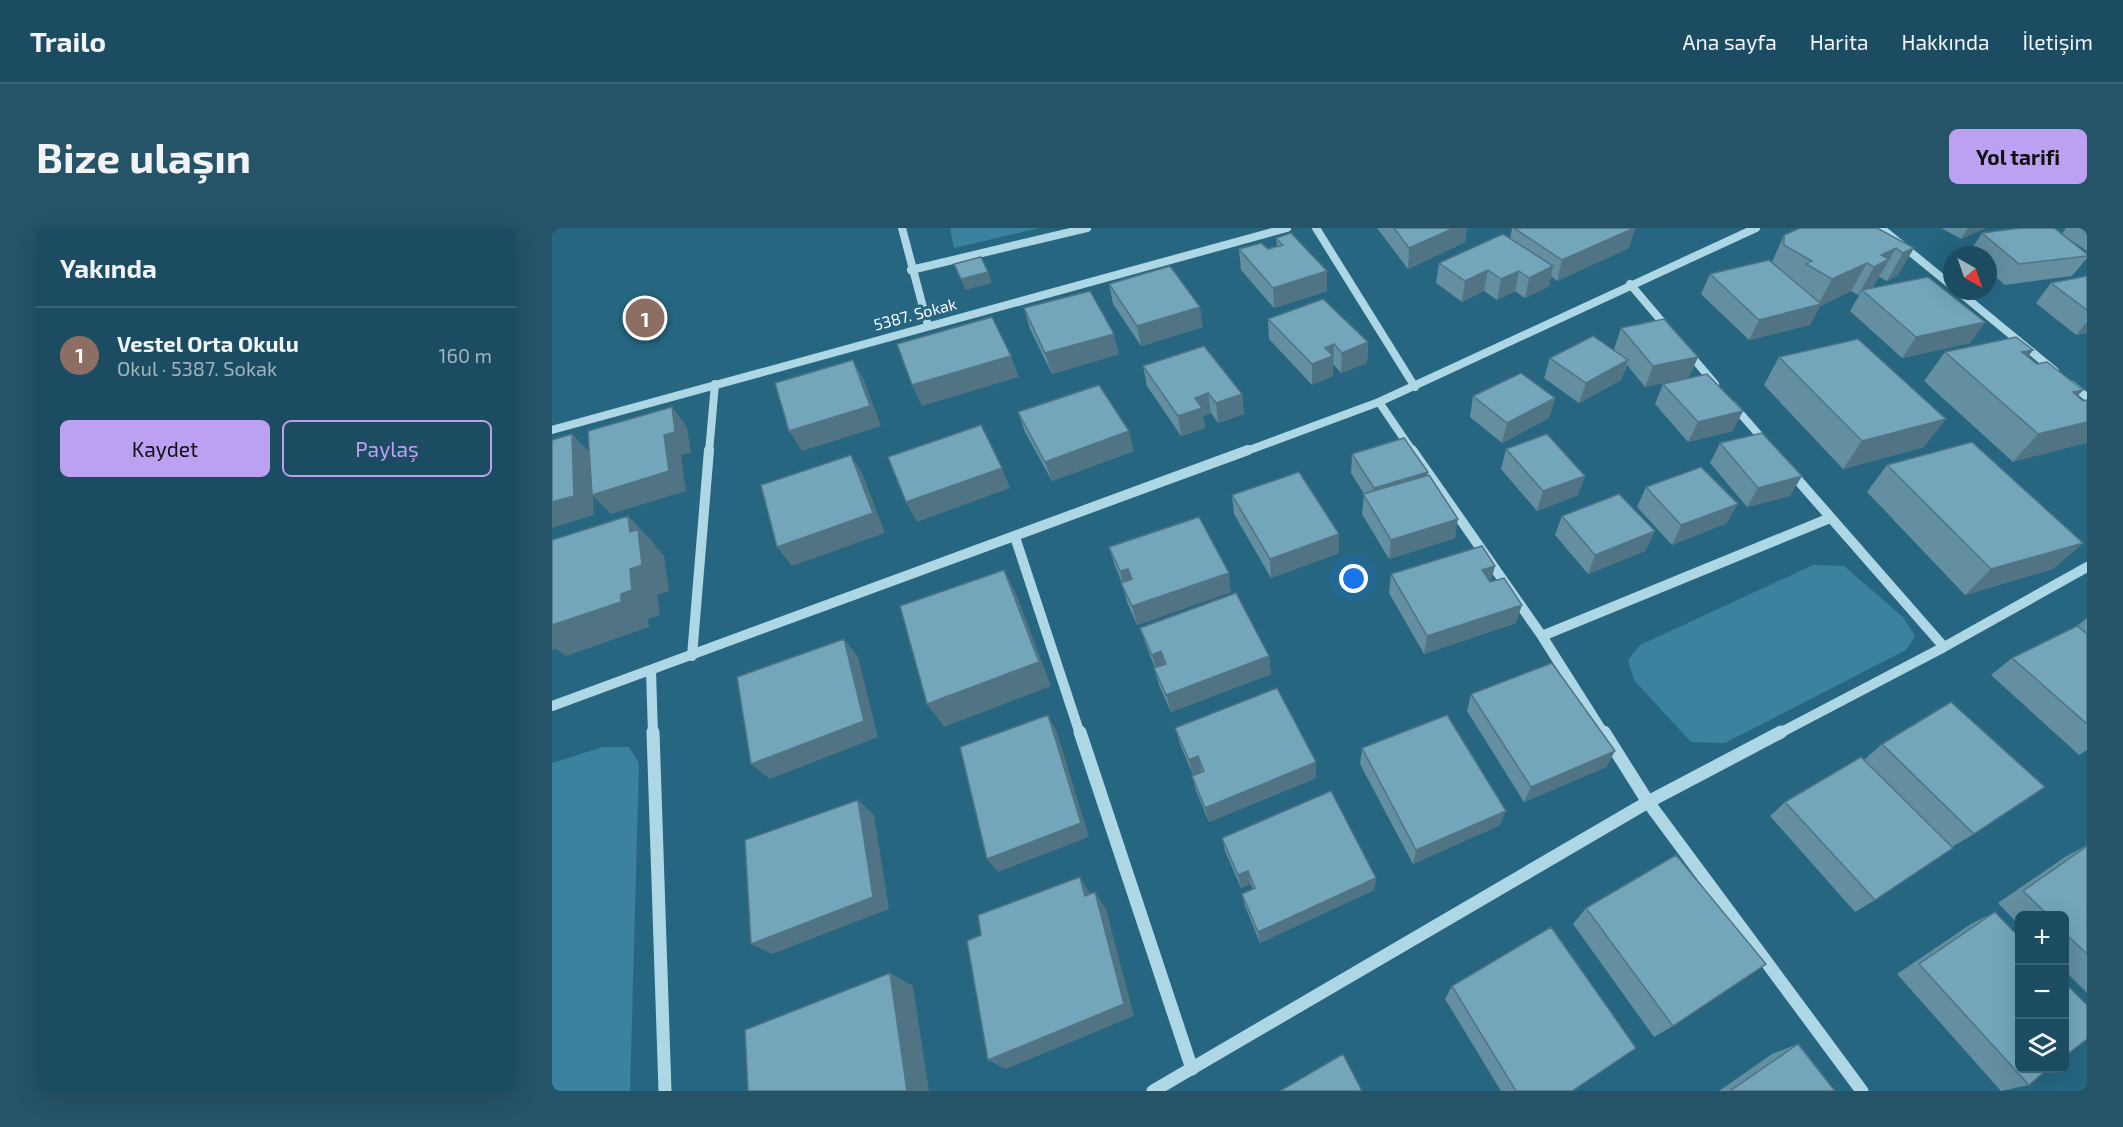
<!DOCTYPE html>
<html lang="tr">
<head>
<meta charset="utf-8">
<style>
  :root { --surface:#1c4c61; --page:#255367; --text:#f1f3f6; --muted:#a0b4bd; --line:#3a6376; --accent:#bca0f2 }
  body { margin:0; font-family:"Exo 2",sans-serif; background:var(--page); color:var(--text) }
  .controls { position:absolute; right:18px; bottom:18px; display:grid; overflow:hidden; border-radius:9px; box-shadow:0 6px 24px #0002 }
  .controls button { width:54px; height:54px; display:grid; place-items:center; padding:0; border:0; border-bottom:2px solid var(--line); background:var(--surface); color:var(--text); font:30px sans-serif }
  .compass { position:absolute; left:1391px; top:18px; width:54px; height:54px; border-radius:50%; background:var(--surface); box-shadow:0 6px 24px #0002; rotate:140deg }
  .you { position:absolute; left:802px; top:351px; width:21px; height:21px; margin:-15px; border:4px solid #fff; border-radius:50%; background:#1a73e8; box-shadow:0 0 0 9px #1a73e833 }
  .badge { display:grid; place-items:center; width:39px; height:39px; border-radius:50%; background:var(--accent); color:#fff; font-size:20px; font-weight:700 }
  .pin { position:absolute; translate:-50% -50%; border:3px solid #fff; box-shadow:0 2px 6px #0006 }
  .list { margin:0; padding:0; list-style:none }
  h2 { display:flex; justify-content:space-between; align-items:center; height:78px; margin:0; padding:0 24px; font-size:26px }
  h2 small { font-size:20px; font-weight:400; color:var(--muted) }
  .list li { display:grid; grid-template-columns:39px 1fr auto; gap:18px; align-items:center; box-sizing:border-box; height:96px; padding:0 24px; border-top:2px solid var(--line) }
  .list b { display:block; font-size:22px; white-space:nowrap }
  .list p { margin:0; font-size:20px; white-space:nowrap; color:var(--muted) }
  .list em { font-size:20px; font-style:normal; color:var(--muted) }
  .actions { display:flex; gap:12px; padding:18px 24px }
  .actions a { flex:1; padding:14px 0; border:2px solid var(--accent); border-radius:9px; text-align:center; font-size:21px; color:var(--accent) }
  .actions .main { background:var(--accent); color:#111 }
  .icon { flex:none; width:33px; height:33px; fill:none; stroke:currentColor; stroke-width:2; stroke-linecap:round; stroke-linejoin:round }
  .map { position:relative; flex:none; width:1535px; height:863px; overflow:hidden; border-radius:9px }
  header { display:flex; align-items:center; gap:36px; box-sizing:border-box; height:84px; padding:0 30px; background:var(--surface); border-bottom:2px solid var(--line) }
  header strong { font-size:28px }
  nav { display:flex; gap:33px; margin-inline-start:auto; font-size:21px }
  .intro { display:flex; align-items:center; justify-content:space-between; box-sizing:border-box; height:144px; padding:0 36px }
  h1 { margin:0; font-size:42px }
  .button { padding:15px 27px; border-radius:9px; background:var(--accent); color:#111; font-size:21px; font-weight:700 }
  main { display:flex; gap:36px; padding:0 36px }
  aside { flex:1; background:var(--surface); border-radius:9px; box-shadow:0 6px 24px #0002 }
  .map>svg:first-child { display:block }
  .green { fill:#3b829f }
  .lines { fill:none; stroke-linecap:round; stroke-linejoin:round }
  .minor-far2 { stroke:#aed7e6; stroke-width:8 }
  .minor-far1 { stroke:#aed7e6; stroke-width:10 }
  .minor { stroke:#aed7e6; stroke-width:13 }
  .wall { fill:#638fa1 }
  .shaded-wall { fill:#507483 }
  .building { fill:#73a6bb; stroke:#507483; stroke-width:1.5 }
  .labels { text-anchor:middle; stroke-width:6; stroke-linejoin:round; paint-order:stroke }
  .far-street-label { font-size:16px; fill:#fff; stroke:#266681 }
</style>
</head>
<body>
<header>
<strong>Trailo</strong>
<nav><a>Ana sayfa</a><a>Harita</a><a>Hakkında</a><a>İletişim</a></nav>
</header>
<div class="intro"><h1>Bize ulaşın</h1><a class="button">Yol tarifi</a></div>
<main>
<aside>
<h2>Yakında<small></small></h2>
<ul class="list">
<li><span class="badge" style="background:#8d6e63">1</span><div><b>Vestel Orta Okulu</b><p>Okul · 5387. Sokak</p></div><em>160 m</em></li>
</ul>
<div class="actions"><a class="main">Kaydet</a><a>Paylaş</a></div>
</aside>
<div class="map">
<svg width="1535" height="863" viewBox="0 0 1535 863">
  <rect width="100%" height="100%" fill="#266681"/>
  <!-- green -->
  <path class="green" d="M398 0H487L402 20Z
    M1261 337 1292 338 1351 389 1363 408 1354 422 1173 515 1139 514 1082 452 1076 432 1088 417Z
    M51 519H77L87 535 78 863H0V535Z"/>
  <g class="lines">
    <!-- minor-far2 -->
    <path class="minor-far2" d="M350 0 376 98
      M764 0 863 159
      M1329 0 1400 58
      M359 42 535 0
      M1078 56 1117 102
      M1406 63 1503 143
      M1135 123 1163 156
      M1520 157 1535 169
      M827 174 861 224
      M1181 177 1214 215
      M0 202 735 0
      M157 224 163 156
      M692 224 827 174 1204 0"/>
    <!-- minor-far1 -->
    <path class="minor-far1" d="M860 222 990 408 1052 506
      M1238 243 1392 419
      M463 309 528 506
      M990 408 1278 290
      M140 428 157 222
      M99 443 101 506
      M0 478 696 222
      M1226 506 1392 419 1535 339"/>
    <!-- minor -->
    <path class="minor" d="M101 504 113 863
      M528 504 640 841
      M1052 504 1096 574 1310 863
      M601 863 1096 574 1229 504"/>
  </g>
  <!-- wall -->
  <path class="wall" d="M825 0H915L913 14 856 41Z
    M960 0H1083L1077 20 1005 53 999 48 997 58 973 70 963 63 945 72 932 63 910 74 884 55 887 35 958 11Z
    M1389 0H1433L1409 11Z
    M1514 0H1535V23L1510 6Z
    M1430 5 1535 26V30L1520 48 1453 57 1436 42V27H1419L1417 25Z
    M1232 7 1362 20 1345 48 1335 53 1327 49 1321 59 1318 61 1433 94 1418 115 1350 130 1298 83 1308 66 1306 67 1299 63 1268 78 1258 97 1197 112 1149 66 1158 46 1220 34Z
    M724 10 775 63 722 80 689 42 687 21H716L725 19Z
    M1535 48V105L1524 107 1484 75 1499 55Z
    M557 56 651 99 589 118 561 76Z
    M472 80 567 126 500 146 478 101Z
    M716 91 816 114 815 135 789 145 782 137H781V148L760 157 717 111Z
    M1069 100 1146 129 1137 149 1093 159 1075 137 1069 152 1027 175 992 150 998 130 1065 125 1062 121Z
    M1481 122 1476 129 1485 136 1531 162 1461 234 1372 153 1393 124Z
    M1227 129 1372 219 1291 241 1212 157Z
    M591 138 690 166 692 186 666 195 659 185 651 188 653 200 629 208 595 158Z
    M1111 156 1181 203 1136 214 1103 176Z
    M921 168 1003 170 997 190 950 215 918 189Z
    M466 184 582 223 500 253 473 204Z
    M1168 215 1238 268 1195 279 1158 235Z
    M954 221 1033 248 1026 267 985 283 949 241Z
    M800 226 876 244 875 247 903 310 837 331 810 286 812 266 799 245Z
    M1335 237 1531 315 1501 341 1413 367 1315 264Z
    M1094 259 1175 295 1120 317 1085 279Z
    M680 267 787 325 719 350 682 286Z
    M1010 288 1103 303 1093 323 1036 346 1003 307Z
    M557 319 679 364 585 397 575 374 570 355 563 338Z
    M839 346 939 354 964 395 872 426 837 365Z
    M1535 390V522L1527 527 1439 447 1460 430 1525 398Z
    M588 400 717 428 719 446 619 484 607 457 602 440H603L594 417Z
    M919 466 1063 523 1054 539 972 574 915 483Z
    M623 500 764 534V550L657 594 644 563 640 548 641 547 628 516Z
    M1330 516 1422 606 1400 619 1323 672 1303 684 1218 588 1233 574 1312 532Z
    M810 520 948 597 861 636 808 536Z
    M670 610 824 650 822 662 708 715 693 678 690 666 701 661 699 656 689 660 673 623Z
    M1535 617V765L1512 742V687H1467V697L1446 675 1513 629Z
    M1034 680 1121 798 1102 809 1021 696Z
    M1443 684 1477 857 1449 863 1345 746 1419 696Z
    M900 758 1020 863H949L893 771Z
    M1246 816 1283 863H1167L1220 826Z"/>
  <!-- shaded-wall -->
  <path class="shaded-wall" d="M902 0H915L913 14 856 41 857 20Z
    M1083 0 1077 20 1005 53 1010 32Z
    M1416 0H1433L1409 11Z
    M1344 20 1321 59 1312 64 1310 62 1308 66 1306 67 1329 27Z
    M1362 20 1345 48 1335 53 1351 25Z
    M1315 35 1299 63 1268 78 1258 97 1197 112 1207 92 1266 77 1280 51Z
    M1001 38 997 58 973 70 977 50Z
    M936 42 932 63 910 74 913 53Z
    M775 43V63L722 80 721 60Z
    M967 43 963 63 945 72 949 51Z
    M436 44 440 55 413 62 409 51Z
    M648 79 651 99 589 118 585 98Z
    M1433 94 1418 115 1350 130 1364 109Z
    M1535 94V105L1524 107Z
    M562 106 567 126 500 146 493 125Z
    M816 114 815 135 789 145 790 125Z
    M782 116 781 148 760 157V136L773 120Z
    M1481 122 1458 150 1470 124Z
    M459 128 467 149 370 178 360 157Z
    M1146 129 1137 149 1093 159 1101 138Z
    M301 132 312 152 329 198 250 223 237 203Z
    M1076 132 1069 152 1027 175 1034 155Z
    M1531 162 1505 190 1521 164Z
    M656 165 659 185 651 188 653 200 629 208 626 188 643 170Z
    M690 166 692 186 666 195 664 175Z
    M1003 170 997 190 950 215 955 195Z
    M120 179 135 199 139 225 129 227 134 263 59 286 41 268 42 287 0 300V274L20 206 39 226Z
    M1191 183 1181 203 1136 214 1146 194Z
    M1394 191 1372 219 1291 241 1310 213Z
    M1535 194V215L1461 234 1486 206Z
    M577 203 582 223 500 253 493 234Z
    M299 227 311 247 333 305 240 338 225 319Z
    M450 240 458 260 365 294 354 274Z
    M876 244 873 264 821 280 822 260Z
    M1033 248 1026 267 985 283 991 263Z
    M1250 248 1238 268 1195 279 1206 260Z
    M1186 276 1175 295 1120 317 1129 297Z
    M76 288 102 315 103 318 112 328 117 363 105 367 108 387 96 391 97 399 14 428 4 421 0 422V397L69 366 78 341V304Z
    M906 291 903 310 837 331 839 312Z
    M1103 303 1093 323 1036 346 1043 327Z
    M787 306V325L719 350 718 331Z
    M1531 315 1501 341 1413 367 1439 341Z
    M943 338 938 357 930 342Z
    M576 341 581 359 573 362 568 343Z
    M452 342 465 368 499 458 392 499 375 476Z
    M677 345 679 364 585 397 580 378Z
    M970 377 964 395 872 426 875 408Z
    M292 411 306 429 326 509 218 551 199 536Z
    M609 423 614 441 605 444 600 427Z
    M717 428 719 446 619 484 614 467Z
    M496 487 505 504 537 609 446 644 435 631Z
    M1063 523 1054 539 972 574 979 559Z
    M646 528 650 544 641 548 637 532Z
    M764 534V550L657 594 653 580Z
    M306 572 322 587 337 681 220 726 199 716Z
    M954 583 948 597 861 636 864 622Z
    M696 643 699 656 689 660 686 647Z
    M528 649 539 667 533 668Z
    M824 650 822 662 708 715 706 704Z
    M543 664 554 681 582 788 454 841 436 832Z
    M338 745 361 758 377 863H355Z"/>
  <!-- building -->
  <path class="building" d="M842 0H902L857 20Z
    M962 0H1082L1010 32Z
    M1248 0H1325L1362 20 1351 25 1344 20 1329 27 1337 31 1322 39 1315 35 1280 51 1254 36 1260 33 1232 17V7Z
    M1469 0H1502L1535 26V28L1467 36 1430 5Z
    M739 5 775 43 721 60 687 21 709 15 716 21 731 17 724 10Z
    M951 6 1001 38 977 50 967 43 949 51 936 42 913 53 887 35Z
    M429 29 436 44 409 51 402 36Z
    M1217 32 1269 76 1207 92 1158 46Z
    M618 38 648 79 585 98 557 56Z
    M1535 48V82L1499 55Z
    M1376 49 1433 94 1364 109 1310 62Z
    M538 63 562 106 493 125 472 80Z
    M771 71 816 114 790 125 782 116 773 120 781 128 760 136 716 91Z
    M440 89 459 128 360 157 345 116Z
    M1112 91 1146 129 1101 138 1069 100Z
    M1041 108 1076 132 1034 155 998 130Z
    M1464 109 1481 122 1470 124 1485 136 1495 134 1531 162 1521 164 1531 173 1535 172V194L1486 206 1393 124Z
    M1306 111 1394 191 1310 213 1227 129Z
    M652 118 690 166 664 175 656 165 643 170 650 180 626 188 591 138Z
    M301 132 318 178 237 203 223 155Z
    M969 145 1003 170 955 195 921 168Z
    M1155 146 1191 183 1146 194 1111 156Z
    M547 157 577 203 493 234 466 184Z
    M120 179 123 204 112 207 117 243 40 267 36 203Z
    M429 197 450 240 354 274 336 229Z
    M1210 205 1250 248 1206 260 1168 215Z
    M20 206 22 268 0 274V212Z
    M995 206 1033 248 991 263 954 221Z
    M852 210 876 244 822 260 800 226Z
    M1420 214 1531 315 1439 341 1335 237Z
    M299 227 321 285 225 319 209 257Z
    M1149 239 1186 276 1129 297 1094 259Z
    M747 244 787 306 718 331 680 267Z
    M877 247 906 291 839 312 811 266Z
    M1067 266 1103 303 1043 327 1010 288Z
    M76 288 78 304 86 301 90 337 78 341 80 362 69 366V374L0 397V312Z
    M647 289 677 345 580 378 569 355 580 351 576 341 568 343 557 319Z
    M930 318 943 338 930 342 938 354 952 350 970 377 875 408 839 346Z
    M452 342 487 434 375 476 348 378Z
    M684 365 717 428 614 467 602 440 614 436 609 423 600 427 588 400Z
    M1525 398 1535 406V496L1460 430Z
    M292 411 312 493 199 536 185 449Z
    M1000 435 1063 523 979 559 919 466Z
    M725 460 764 534 653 580 640 548 652 543 646 528 637 532 623 500Z
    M1399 474 1493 559 1422 606 1330 516Z
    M496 487 529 595 435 631 408 519Z
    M895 487 954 583 864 622 810 520Z
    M1309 529 1401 620 1323 672 1233 574Z
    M779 563 824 650 706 704 690 666 703 660 696 643 686 647 670 610Z
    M306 572 321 669 199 716 193 612Z
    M1535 618V726L1512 704V687H1496L1471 663Z
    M1124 627 1214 736 1121 798 1034 680Z
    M528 649 533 668 543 664 572 776 436 832 415 713 429 707 426 687Z
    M1443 684 1467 709V840H1497L1477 857 1367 736Z
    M999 699 1084 820 1020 863H964L900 758Z
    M338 745 355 863H196L193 802Z
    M1512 754 1535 777V811L1512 829Z
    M1246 816 1283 863H1178Z
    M791 826 810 863H728Z"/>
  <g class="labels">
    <!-- far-street labels -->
    <g class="far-street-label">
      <text transform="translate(363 86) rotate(-15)" y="6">5387. Sokak</text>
    </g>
  </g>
</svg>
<div class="controls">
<button>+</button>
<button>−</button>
<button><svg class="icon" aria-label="layers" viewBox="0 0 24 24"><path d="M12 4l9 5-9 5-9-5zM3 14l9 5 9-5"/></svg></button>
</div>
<svg class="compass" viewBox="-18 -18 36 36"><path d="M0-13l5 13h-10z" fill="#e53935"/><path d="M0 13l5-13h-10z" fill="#a0b4bd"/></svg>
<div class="you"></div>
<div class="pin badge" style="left:93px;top:90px;background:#8d6e63">1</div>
</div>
</main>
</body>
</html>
